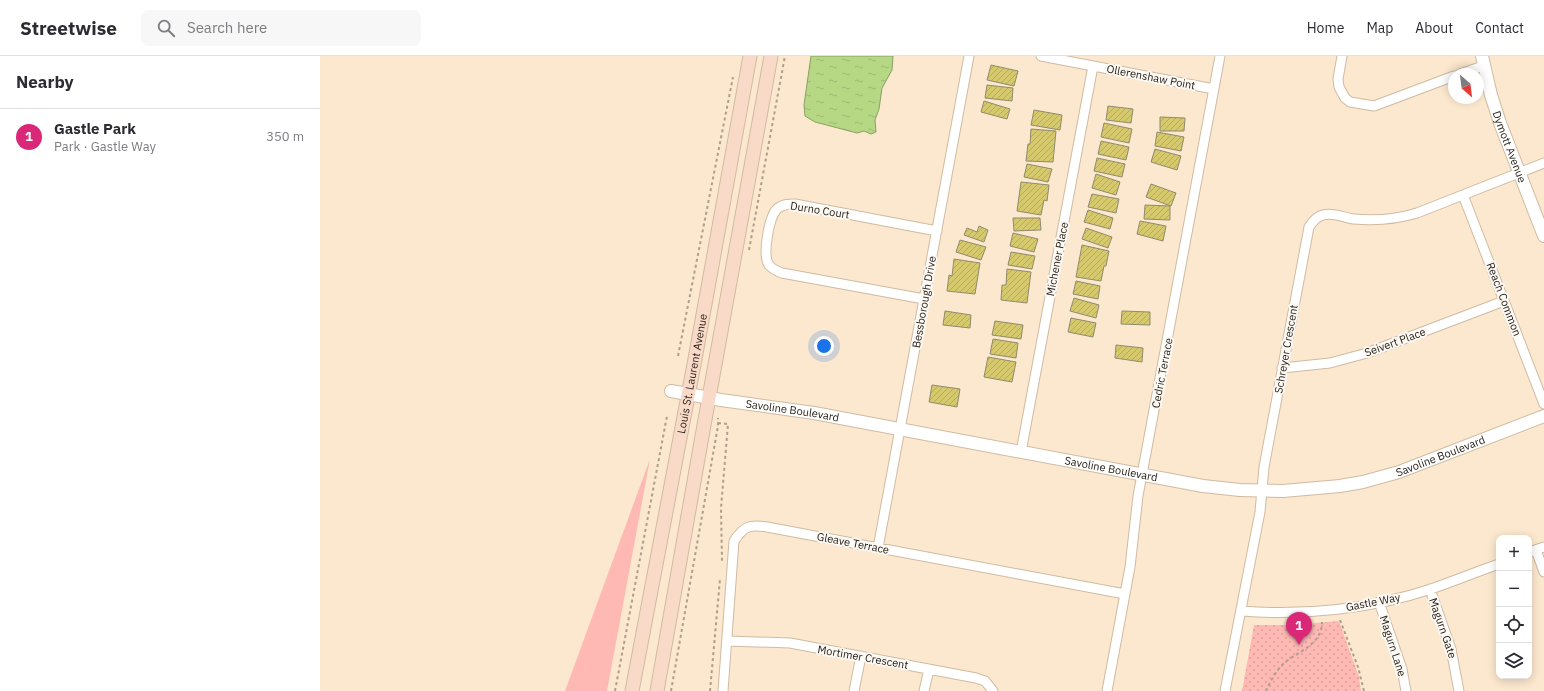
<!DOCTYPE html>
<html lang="en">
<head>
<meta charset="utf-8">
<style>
  :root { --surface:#fff; --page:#f7f7f7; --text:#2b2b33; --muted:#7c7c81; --line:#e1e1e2; --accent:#db2777 }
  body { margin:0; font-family:"IBM Plex Sans",sans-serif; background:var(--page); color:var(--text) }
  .controls { position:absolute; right:12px; bottom:12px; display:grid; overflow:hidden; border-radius:8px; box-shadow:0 2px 10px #0003 }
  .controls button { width:36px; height:36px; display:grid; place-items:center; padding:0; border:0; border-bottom:1px solid var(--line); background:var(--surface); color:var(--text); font:20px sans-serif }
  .compass { position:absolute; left:1128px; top:12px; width:36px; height:36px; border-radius:50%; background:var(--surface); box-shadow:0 2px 10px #0003; rotate:152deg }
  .you { position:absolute; left:504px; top:290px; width:14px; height:14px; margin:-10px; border:3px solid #fff; border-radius:50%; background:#1a73e8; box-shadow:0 0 0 6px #1a73e833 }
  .badge { display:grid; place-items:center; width:26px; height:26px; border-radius:50%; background:var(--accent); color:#fff; font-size:13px; font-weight:700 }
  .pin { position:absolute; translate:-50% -33px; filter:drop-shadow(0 1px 2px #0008) }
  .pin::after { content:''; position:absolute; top:21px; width:14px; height:12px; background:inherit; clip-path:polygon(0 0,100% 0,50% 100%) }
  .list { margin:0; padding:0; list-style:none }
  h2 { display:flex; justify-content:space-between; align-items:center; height:52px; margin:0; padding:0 16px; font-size:17px }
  h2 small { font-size:13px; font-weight:400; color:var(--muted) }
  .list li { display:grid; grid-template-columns:26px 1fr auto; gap:12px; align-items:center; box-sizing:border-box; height:56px; padding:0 16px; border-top:1px solid var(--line) }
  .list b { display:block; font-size:15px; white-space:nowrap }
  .list p { margin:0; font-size:13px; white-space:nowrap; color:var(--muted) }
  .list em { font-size:13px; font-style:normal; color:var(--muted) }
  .icon { flex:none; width:22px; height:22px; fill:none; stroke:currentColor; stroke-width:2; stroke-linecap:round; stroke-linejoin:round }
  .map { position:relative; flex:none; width:1224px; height:635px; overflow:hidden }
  header { display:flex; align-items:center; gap:24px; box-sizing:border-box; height:56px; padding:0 20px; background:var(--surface); border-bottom:1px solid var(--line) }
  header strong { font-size:19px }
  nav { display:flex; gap:22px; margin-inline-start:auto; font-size:14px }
  .search { width:280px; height:36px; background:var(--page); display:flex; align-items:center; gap:10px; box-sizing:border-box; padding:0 14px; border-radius:8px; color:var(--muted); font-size:15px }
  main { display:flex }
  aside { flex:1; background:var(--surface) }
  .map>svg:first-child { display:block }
  .green { fill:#feb9b5 }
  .park { fill:url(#park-dots) }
  .water { fill:url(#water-ripples); stroke:#8a9f62 }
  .building { fill:url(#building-hatch); stroke:#8f8b6e }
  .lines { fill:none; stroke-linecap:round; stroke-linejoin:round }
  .minor-casing { stroke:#cfbba2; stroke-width:11 }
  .tertiary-casing { stroke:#cfbba2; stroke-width:14 }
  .secondary-casing { stroke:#cfbba2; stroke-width:15 }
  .path { stroke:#ae9e8b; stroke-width:2; stroke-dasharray:3 3; stroke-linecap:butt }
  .minor { stroke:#fff; stroke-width:9 }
  .tertiary { stroke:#fff; stroke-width:12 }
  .secondary { stroke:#f9dac8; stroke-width:13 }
  .labels { text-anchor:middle; stroke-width:4; stroke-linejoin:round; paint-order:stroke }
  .street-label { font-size:11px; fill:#221b12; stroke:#fcf8f3 }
</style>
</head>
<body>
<header>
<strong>Streetwise</strong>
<div class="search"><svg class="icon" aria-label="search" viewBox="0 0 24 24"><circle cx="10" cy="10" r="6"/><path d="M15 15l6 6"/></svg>Search here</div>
<nav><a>Home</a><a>Map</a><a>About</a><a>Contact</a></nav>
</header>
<main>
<aside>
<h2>Nearby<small></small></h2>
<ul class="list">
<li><span class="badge">1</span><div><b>Gastle Park</b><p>Park · Gastle Way</p></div><em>350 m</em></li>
</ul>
</aside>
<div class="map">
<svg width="1224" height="635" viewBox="0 0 1224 635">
  <defs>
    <pattern id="park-dots" width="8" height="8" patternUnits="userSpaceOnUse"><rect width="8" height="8" fill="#feb9b5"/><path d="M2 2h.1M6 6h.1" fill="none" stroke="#d99e9b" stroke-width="1.8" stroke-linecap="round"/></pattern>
    <pattern id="water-ripples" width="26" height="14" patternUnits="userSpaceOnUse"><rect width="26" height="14" fill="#b6d885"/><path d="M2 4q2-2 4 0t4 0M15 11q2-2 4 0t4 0" fill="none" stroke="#9cb972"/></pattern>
    <pattern id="building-hatch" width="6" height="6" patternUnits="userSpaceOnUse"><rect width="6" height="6" fill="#d6c86c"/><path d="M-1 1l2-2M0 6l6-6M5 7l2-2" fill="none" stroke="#b7ab5d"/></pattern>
  </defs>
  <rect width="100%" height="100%" fill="#fce8ce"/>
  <!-- green -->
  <path class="green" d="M330 403 287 635H245Z"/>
  <!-- park -->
  <path class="park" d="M1019 565 1039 621 1041 635H922L934 569H973Z"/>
  <!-- water -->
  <path class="water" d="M491 0H573L572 14 562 32 559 53 555 64 556 76 551 78 544 75 537 77 495 66 485 60 484 49Z"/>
  <!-- building -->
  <path class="building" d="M671 9 698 15 694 30 667 24Z
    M667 29 693 32 692 45 665 42Z
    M664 45 690 53 687 63 661 56Z
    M788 50 813 53 811 67 786 64Z
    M714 54 742 59 740 74 711 69Z
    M840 61 865 62 864 75H840Z
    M784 67 812 73 809 87 781 81Z
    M711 73 736 75 733 106 706 105 708 88H710Z
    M837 76 864 81 861 95 835 90Z
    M781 85 809 91 806 104 778 98Z
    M835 93 861 100 857 114 831 106Z
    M777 102 805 108 802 121 774 115Z
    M707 108 732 113 728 126 704 121Z
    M776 118 800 126 796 139 772 132Z
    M701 126 729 129 727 145 724 144 721 159 697 155Z
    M831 128 856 137 851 150 826 141Z
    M772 138 799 143 796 157 768 151Z
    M825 149 850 150V164L824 163Z
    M768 154 793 162 790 173 764 166Z
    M693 162H720L721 174 694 175Z
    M820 165 846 170 843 185 817 178Z
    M659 170 668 174 664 186 644 179 647 172 657 176Z
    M766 172 792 181 788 192 762 183Z
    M693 177 718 183 714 196 690 190Z
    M640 184 666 191 661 204 636 196Z
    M762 189 789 195 786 210H784L781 225 756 221Z
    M691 196 715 200 712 213 688 209Z
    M634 203 660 207 655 238 627 235 629 219 632 220Z
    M687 213 711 216 707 247 681 244 682 229H686Z
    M756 225 780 230 778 243 753 238Z
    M754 242 779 249 776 262 750 255Z
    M625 255 651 259 650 272 623 269Z
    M802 255 830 256V269L801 268Z
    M751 262 776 267 773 281 748 276Z
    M675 265 703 269 701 283 672 279Z
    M673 283 698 287 696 302 670 298Z
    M796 289 823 292 822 306 795 302Z
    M668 301 696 306 692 326 664 321Z
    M612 329 640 333 637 351 609 346Z"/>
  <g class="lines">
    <defs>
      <path id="minor" d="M721 0 894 33
        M1022 0 1018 23 1019 31 1025 42 1030 46 1054 50 1134 20
        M1140 18 1163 10
        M1143 139 1224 348
        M604 243 462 217C457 215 452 213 449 209 442 199 449 161 457 153 462 148 469 148 475 148L617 175
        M962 312 1010 307 1047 297 1184 245
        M701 396 773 10
        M558 492 649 0
        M1216 494 1224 516
        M1209 496 1224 491
        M1110 533 1131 593 1139 635
        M1059 546 1082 613 1086 635
        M922 555C984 560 1051 553 1111 533 1134 525 1156 516 1179 508
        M407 585 470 587 656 622 665 625 673 635
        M403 635 414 485C424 470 430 468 447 471L805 538
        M534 635 541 600
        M604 635 609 613
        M787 635 810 511 818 440 900 0
        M905 635 940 456 944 411 989 171C993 165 997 160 1003 159 1014 156 1024 162 1034 163 1055 165 1077 163 1097 157L1224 107"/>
      <g id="tertiary">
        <path id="s1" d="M1162 0 1171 39 1180 67 1224 180"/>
        <path id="s2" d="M351 335 401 344 494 357 883 430 920 434 963 435 1020 430 1043 426 1079 416 1224 360"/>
      </g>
      <g id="secondary">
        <path id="s3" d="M312 635 375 303 430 0"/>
        <path d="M337 635C374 423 412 212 451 0"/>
      </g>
    </defs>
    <!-- minor casing -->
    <use href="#minor" class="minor-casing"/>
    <!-- tertiary casing -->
    <use href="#tertiary" class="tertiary-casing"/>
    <!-- secondary casing -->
    <use href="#secondary" class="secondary-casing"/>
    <!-- path -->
    <path class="path" d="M429 194 465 0
      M358 300 413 21
      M398 367 408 368 401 452 402 506
      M1020 564 1038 611 1044 635
      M295 635 347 360
      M351 635 398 370V362
      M390 635 400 523
      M946 635C950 626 956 615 963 608 978 595 1002 589 1002 566"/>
    <!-- minor -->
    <use href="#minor" class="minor"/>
    <!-- tertiary -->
    <use href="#tertiary" class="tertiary"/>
    <!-- secondary -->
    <use href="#secondary" class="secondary"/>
  </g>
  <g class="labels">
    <!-- street labels -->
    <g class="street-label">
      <text transform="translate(831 21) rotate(11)" y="4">Ollerenshaw Point</text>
      <text dy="4" stroke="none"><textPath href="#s1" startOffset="95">Dymott Avenue</textPath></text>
      <text transform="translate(500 154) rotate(9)" y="4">Durno Court</text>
      <text transform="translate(737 203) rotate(-79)" y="4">Michener Place</text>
      <text transform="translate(1184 243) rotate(69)" y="4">Reach Common</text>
      <text transform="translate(604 246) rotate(-80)" y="4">Bessborough Drive</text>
      <text transform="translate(1075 286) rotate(-20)" y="4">Seivert Place</text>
      <text transform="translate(966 293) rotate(-80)" y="4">Schreyer Crescent</text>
      <text transform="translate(842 317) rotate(-79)" y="4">Cedric Terrace</text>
      <text dy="4" stroke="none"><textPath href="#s3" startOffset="323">Louis St. Laurent Avenue</textPath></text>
      <text dy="4" stroke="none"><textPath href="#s2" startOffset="123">Savoline Boulevard</textPath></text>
      <text dy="4" stroke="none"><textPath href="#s2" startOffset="783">Savoline Boulevard</textPath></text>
      <text dy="4" stroke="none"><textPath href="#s2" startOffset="447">Savoline Boulevard</textPath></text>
      <text transform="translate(533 487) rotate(11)" y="4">Gleave Terrace</text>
      <text transform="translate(1053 546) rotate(-11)" y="4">Gastle Way</text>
      <text transform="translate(1123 572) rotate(71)" y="4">Magurn Gate</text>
      <text transform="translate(1073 590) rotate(72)" y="4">Magurn Lane</text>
      <text transform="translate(543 601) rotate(10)" y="4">Mortimer Crescent</text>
    </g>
  </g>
</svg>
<div class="controls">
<button>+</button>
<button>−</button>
<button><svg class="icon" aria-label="locate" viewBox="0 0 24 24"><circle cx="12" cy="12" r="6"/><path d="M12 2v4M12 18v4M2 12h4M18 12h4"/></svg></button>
<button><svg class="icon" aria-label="layers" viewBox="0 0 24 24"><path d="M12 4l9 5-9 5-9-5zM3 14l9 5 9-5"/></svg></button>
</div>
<svg class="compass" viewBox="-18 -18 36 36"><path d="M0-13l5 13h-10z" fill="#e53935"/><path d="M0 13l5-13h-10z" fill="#7c7c81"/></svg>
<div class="you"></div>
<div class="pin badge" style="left:979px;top:589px">1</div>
</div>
</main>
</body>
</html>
